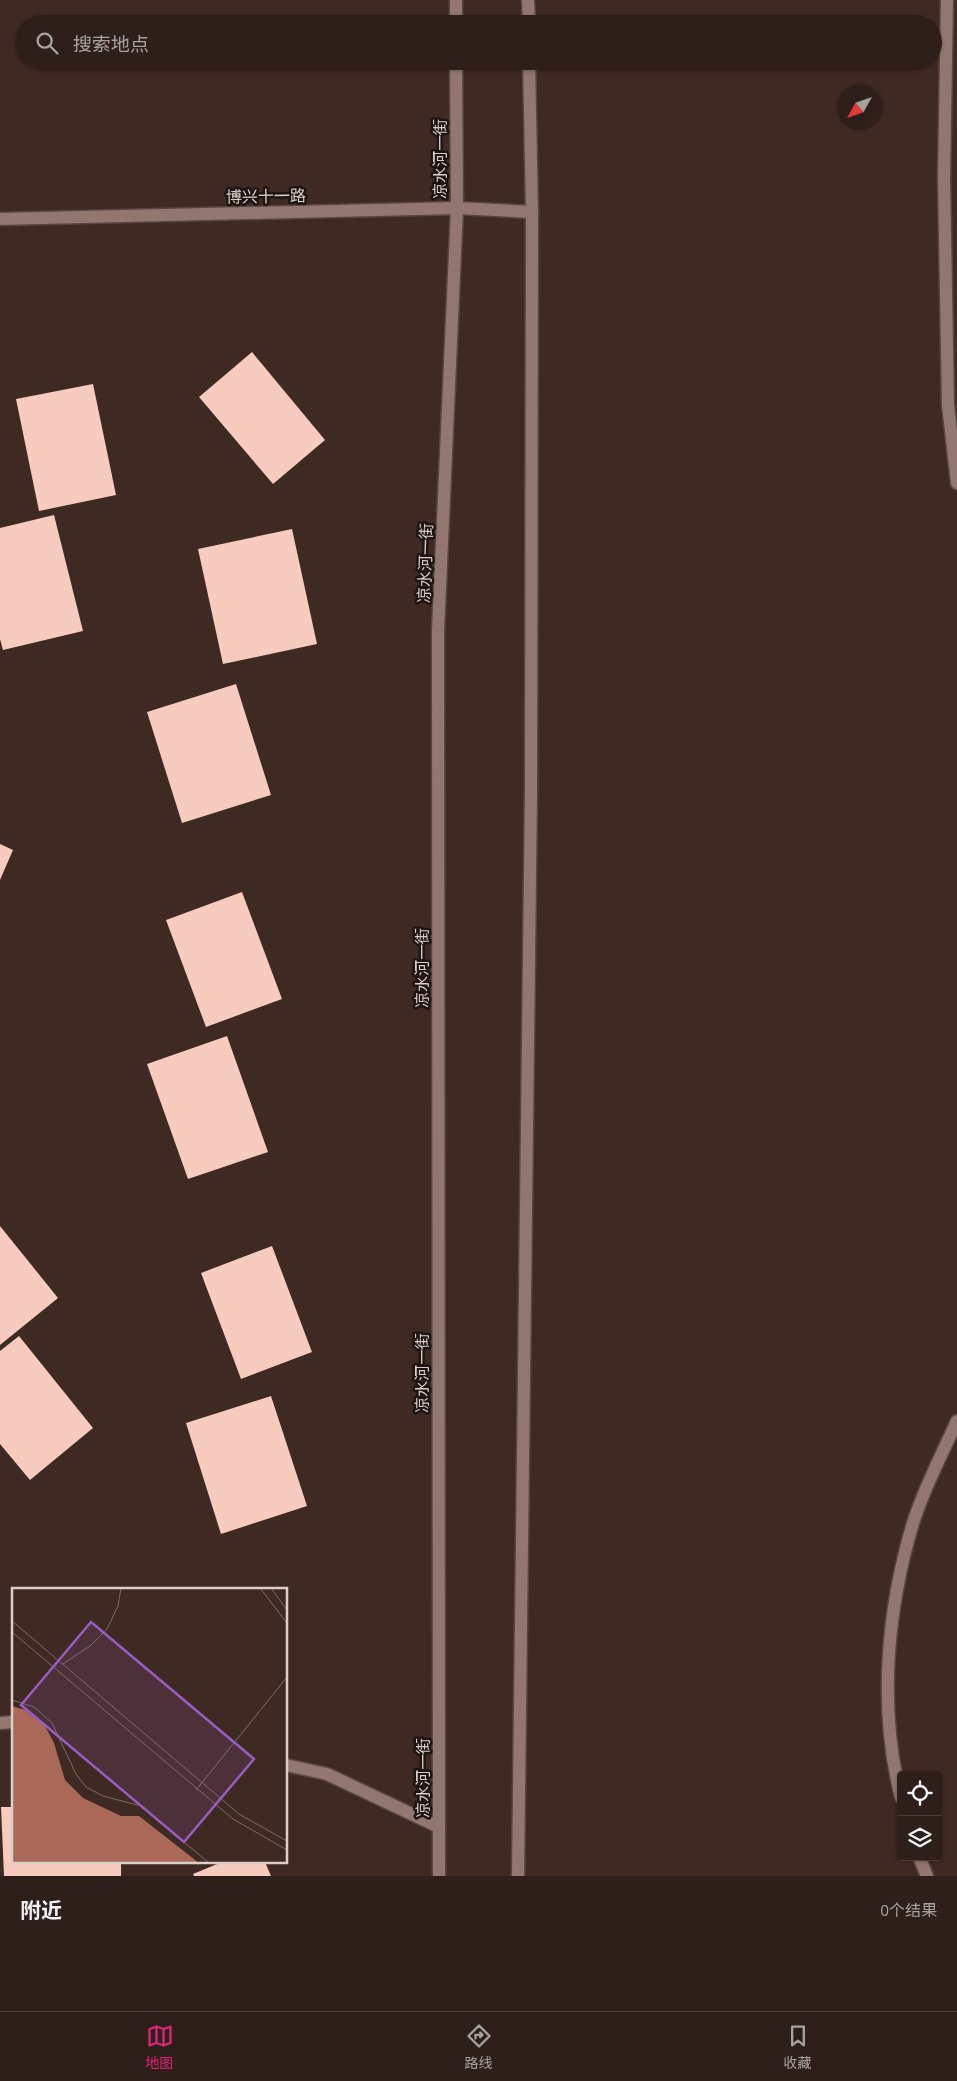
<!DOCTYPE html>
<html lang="zh">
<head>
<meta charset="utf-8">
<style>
  :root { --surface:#2f1f1a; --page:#372723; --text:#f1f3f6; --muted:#a7a2a2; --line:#4a3d39; --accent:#db2777 }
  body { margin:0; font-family:"PT Sans","Noto Sans SC",sans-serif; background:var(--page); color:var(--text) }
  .controls { position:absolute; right:15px; bottom:15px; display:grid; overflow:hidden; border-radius:5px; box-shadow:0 1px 4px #0004 }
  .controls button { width:45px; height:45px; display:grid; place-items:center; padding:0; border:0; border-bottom:1px solid var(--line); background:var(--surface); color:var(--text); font:25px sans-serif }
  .compass { position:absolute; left:837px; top:85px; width:45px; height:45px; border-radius:50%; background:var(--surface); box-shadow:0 1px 4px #0004; rotate:230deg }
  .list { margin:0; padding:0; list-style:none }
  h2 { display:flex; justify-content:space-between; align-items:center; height:65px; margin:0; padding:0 20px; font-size:21px }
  h2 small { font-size:16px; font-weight:400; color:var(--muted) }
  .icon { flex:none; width:28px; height:28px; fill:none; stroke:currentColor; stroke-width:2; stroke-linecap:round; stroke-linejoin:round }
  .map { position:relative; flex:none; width:957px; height:1876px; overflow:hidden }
  .search { position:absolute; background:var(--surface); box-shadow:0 1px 4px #0004; left:15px; right:15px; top:15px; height:55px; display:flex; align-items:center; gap:12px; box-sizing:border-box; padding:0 18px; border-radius:28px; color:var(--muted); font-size:19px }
  .sheet { height:135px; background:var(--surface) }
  nav { display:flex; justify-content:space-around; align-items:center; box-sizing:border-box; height:70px; border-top:1px solid var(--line); background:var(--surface); font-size:14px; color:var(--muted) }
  nav a { display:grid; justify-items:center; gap:2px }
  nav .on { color:var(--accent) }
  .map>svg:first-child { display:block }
  .building { fill:#f7cbbe }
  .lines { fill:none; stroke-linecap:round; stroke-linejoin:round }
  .service-casing { stroke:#584641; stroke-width:15 }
  .tertiary-casing { stroke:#584641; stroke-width:15 }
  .secondary-casing { stroke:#584641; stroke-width:15 }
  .service { stroke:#91776f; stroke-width:12 }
  .tertiary { stroke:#91776f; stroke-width:12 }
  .secondary { stroke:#91776f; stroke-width:12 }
  .labels { text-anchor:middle; stroke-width:5; stroke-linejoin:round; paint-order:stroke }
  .street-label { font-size:16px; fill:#dccec9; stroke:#1e1512 }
  .inset-road { fill:none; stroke:#7e6b65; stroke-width:1 }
  .view { fill:#985dc2; fill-opacity:0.15; stroke:#985dc2; stroke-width:2.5 }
  .inset-edge { fill:none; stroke:#dccec9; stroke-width:2.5 }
</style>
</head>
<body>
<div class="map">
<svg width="957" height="1876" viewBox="0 0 957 1876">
  <rect width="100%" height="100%" fill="#3f2923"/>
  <!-- building -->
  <path class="building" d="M252 352 325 440 273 484 199 397Z
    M93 384 116 495 39 511 16 399Z
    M54 515 83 631 3 650 0 639V528Z
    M292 529 317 644 223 664 198 549Z
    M236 684 271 795 182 823 147 712Z
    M0 844 13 850 0 880Z
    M242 892 282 999 206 1027 166 920Z
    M227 1036 268 1152 188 1179 147 1064Z
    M0 1226 58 1298 0 1345Z
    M272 1246 312 1352 241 1379 201 1273Z
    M19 1336 93 1428 30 1480 0 1444V1351Z
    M271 1396 307 1506 221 1534 186 1423Z
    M150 1587 151 1590H116V1588Z
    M1 1807H14V1862H121V1876H4Z
    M222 1862H265L271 1876H194L193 1874Z"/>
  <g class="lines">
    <defs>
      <path id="service" d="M947 0 944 178 948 405 957 483
        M0 1723 14 1722
        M286 1765 327 1774 439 1827
        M901 1797C878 1708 887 1610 913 1523 924 1488 942 1454 957 1421
        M919 1857 927 1876"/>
      <path id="tertiary" d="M0 219 457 208 532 212"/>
      <path id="secondary" d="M456 0V24
        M528 0 529 24
        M439 1876 438 631 457 208 456 61
        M518 1876 531 792 532 212 529 61"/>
    </defs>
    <!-- service casing -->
    <use href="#service" class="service-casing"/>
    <!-- tertiary casing -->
    <use href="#tertiary" class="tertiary-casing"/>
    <!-- secondary casing -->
    <use href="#secondary" class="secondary-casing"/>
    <!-- service -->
    <use href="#service" class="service"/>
    <!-- tertiary -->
    <use href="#tertiary" class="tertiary"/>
    <!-- secondary -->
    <use href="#secondary" class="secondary"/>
  </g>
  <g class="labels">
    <!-- street labels -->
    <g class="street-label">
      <text transform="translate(440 159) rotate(-90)" y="6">凉水河一街</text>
      <text transform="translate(266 196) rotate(-1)" y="6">博兴十一路</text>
      <text transform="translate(425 563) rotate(-88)" y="6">凉水河一街</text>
      <text transform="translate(422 968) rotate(-90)" y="6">凉水河一街</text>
      <text transform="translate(422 1373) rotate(-90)" y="6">凉水河一街</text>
      <text transform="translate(423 1778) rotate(-90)" y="6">凉水河一街</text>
    </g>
  </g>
  <!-- overview -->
  <g transform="translate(12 1588)">
    <rect width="275" height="275" fill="#3f2923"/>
    <path d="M0 118 13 122 33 138 42 155 53 192 71 210 109 228H127L187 275H0Z" fill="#aa6956"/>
    <path class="inset-road" d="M248 0 275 35M259 0 275 22M0 33 227 226 275 253M0 44 221 231 275 262M51 76 78 58 95 41 106 18 109 0M0 112 22 119 40 135 64 186 74 199 91 208 129 218 197 275M184 202 275 89"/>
    <path class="view" d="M79 34 242 171 172 254 9 117Z"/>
    <rect width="275" height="275" class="inset-edge"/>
  </g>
</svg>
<div class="controls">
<button><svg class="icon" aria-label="locate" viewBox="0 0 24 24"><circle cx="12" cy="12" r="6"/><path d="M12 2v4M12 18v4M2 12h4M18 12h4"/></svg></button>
<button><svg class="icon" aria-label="layers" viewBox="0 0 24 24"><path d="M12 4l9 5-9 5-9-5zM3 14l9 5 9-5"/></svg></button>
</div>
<svg class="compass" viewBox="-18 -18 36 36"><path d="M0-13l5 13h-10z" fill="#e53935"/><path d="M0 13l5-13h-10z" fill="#a7a2a2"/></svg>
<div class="search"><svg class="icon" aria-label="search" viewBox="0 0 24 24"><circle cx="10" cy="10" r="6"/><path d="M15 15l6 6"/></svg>搜索地点</div>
</div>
<section class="sheet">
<h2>附近<small>0个结果</small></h2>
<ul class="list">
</ul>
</section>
<nav>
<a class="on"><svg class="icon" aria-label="map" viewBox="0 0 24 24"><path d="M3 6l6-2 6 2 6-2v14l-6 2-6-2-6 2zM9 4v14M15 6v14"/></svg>地图</a>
<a><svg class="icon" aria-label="directions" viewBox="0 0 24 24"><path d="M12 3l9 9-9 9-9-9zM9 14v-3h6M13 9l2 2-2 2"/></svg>路线</a>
<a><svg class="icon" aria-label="saved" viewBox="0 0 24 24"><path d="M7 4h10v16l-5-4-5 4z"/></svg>收藏</a>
</nav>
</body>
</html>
